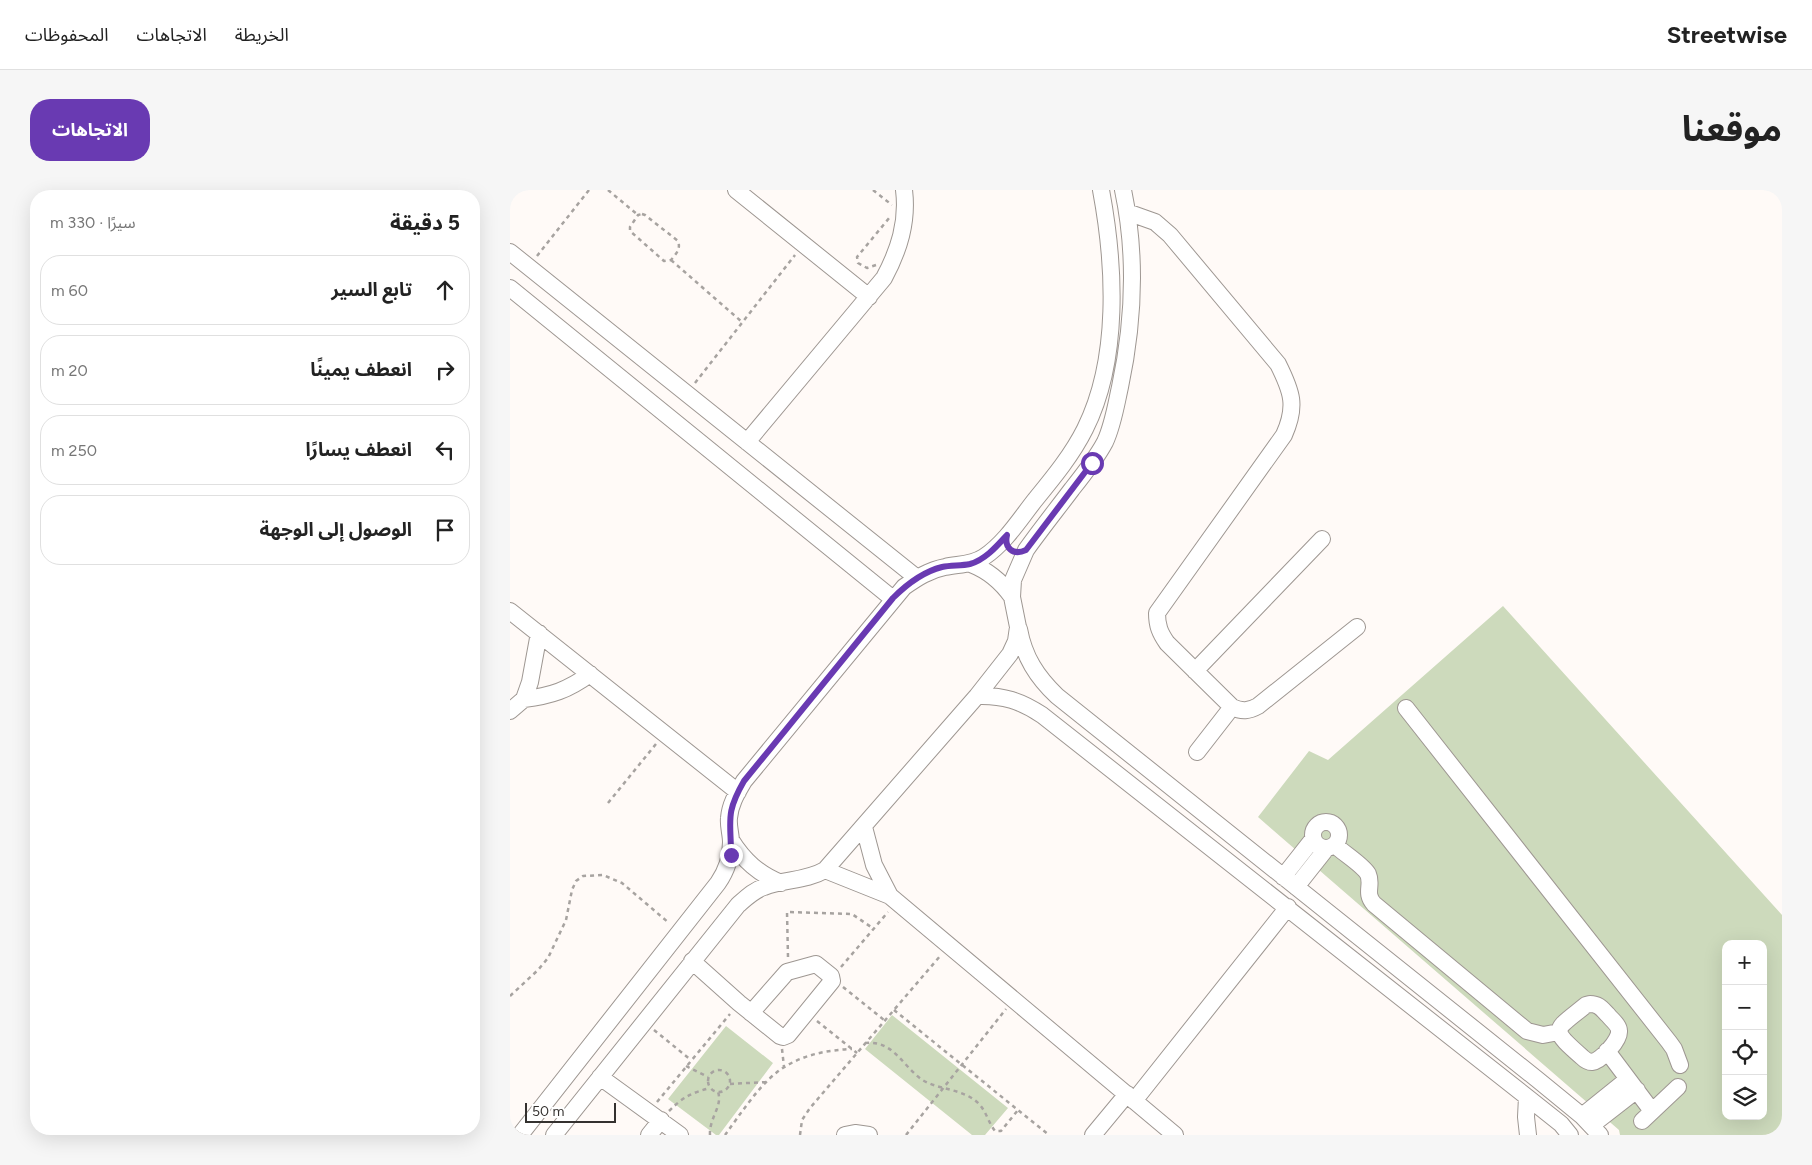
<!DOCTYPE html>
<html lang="ar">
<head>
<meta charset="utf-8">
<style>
  :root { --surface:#fff; --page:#f6f6f6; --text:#222; --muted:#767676; --line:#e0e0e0; --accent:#693ab2 }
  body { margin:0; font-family:Figtree,"Noto Sans Arabic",sans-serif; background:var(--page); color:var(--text); direction:rtl }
  .controls { position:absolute; right:15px; bottom:15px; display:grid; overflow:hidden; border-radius:10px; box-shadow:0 5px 20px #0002 }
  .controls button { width:45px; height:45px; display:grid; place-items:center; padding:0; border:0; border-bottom:1px solid var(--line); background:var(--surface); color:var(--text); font:25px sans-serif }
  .scale { position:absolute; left:15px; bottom:12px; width:91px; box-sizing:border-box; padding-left:5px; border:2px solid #34312f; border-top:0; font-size:14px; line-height:18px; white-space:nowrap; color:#34312f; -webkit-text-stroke:4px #fff; paint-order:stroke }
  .stop { position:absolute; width:15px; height:15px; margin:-11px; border:4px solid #693ab2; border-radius:50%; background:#fff }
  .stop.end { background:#693ab2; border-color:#fff; box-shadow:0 1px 5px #0008 }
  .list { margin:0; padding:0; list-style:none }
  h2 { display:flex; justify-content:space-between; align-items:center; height:65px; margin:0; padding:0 20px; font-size:21px }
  h2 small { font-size:16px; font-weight:400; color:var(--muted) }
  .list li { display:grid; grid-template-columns:32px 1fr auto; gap:15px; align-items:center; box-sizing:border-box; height:70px; margin:0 10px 10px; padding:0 10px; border:1px solid var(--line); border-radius:20px }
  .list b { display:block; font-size:19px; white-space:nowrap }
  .list em { font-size:16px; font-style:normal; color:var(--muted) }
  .icon { flex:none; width:28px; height:28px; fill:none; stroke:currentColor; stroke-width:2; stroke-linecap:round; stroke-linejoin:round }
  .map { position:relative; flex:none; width:1272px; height:945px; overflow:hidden; direction:ltr; border-radius:20px }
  header { display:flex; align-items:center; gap:30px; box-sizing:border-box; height:70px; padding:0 25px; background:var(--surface); border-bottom:1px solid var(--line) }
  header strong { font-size:24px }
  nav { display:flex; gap:28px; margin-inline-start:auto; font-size:18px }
  .intro { display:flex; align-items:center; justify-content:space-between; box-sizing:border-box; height:120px; padding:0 30px }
  h1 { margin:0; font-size:35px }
  .button { padding:12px 22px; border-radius:20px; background:var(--accent); color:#fff; font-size:18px; font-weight:700 }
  main { display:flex; gap:30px; padding:0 30px }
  aside { flex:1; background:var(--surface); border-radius:20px; box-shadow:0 5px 20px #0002 }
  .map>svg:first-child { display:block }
  .green { fill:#cddabc; fill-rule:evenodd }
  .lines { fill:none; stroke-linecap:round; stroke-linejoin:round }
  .minor-casing { stroke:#9e9792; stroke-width:18 }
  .path { stroke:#a7a3a0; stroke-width:2.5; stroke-dasharray:4 4; stroke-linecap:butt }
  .minor { stroke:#fff; stroke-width:16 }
  .route { stroke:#693ab2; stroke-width:6 }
</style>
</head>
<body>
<header>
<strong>Streetwise</strong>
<nav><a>الخريطة</a><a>الاتجاهات</a><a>المحفوظات</a></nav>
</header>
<div class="intro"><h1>موقعنا</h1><a class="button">الاتجاهات</a></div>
<main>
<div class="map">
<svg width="1272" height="945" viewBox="0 0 1272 945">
  <rect width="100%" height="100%" fill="#fffaf7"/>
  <!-- green -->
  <path class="green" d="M993 416 1272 725V945H1110L1109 940 748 627 799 561 818 570ZM1216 754H1253V926H1216Z
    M382 825 498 918 475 945H462L355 859Z
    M216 836 263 873 209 945H206L158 909Z"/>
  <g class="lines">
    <defs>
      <path id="minor" d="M226 0 359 107
        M617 22 645 32 660 45 768 174C782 202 787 216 774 245L647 423C647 436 650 443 657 453L722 517C732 522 739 521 748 516L847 437
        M0 62 407 388
        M0 98 383 409
        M237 252 374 88C389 60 398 32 394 0
        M461 374C479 381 491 391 502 407
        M0 421 228 602
        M509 439C514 467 527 487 547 506L1028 890 1072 926 1090 945
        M685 481 812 349
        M467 506C493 505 511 511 532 525L1017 907 1051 934 1060 945
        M14 509C41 506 58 500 80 484
        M896 518 1159 852 1164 859 1170 875
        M0 521 14 509 20 492 29 443
        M687 562 722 517
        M803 645a13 13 0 1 1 26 0a13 13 0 1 1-26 0Z
        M354 637 364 675 380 706
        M221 650C234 671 249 684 271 693
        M825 655C833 663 853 675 858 684 863 695 854 703 864 714L1017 841 1033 845 1049 842
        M315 680 380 706 665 945
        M773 687 803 649
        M786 697 816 659
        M182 771 229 813 270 846 273 847 278 845 322 791 321 786 306 774 277 782 241 823
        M1080 814C1089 814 1092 819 1098 825 1102 830 1109 835 1109 841 1110 850 1091 871 1082 872 1078 872 1075 870 1072 867 1039 838 1044 841 1076 815Z
        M1097 861 1142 921
        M90 887 170 945
        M1017 907 1016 927 1018 945
        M624 911 778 717
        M1072 926 1118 889
        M1132 931 1168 897
        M1082 935 1127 900
        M10 945 208 693C217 680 221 668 221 652 221 644 218 636 219 628 220 614 227 603 234 591L394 397C407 388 419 380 435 377 449 374 462 375 474 367 495 353 510 329 525 310 543 288 562 265 575 239 610 169 605 75 591 0
        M44 945 228 715C236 708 244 700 254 697 275 689 296 691 315 680L467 506 500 464 506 451 508 437 502 407 503 390 516 360C531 339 547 319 562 299 574 284 586 269 595 252 603 235 606 215 610 197 624 131 627 66 613 0
        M139 945 151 930
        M335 945 345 943 359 945
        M583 945 617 904"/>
    </defs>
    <!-- minor casing -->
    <use href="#minor" class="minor-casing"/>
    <!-- path -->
    <path class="path" d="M98 0 128 25
      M363 0 382 15
      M132 24 135 25 168 51C171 59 166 64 161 70L154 71 120 41V37L128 25Z
      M27 66 79 0
      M161 70 232 132
      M366 75 357 78 348 73 347 67 380 27
      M185 193 285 65
      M98 613 146 554
      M278 767 277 722 342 724 364 739
      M331 777 378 722
      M333 797 374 830
      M0 806 28 780 38 768 56 730 62 700 66 691 73 686 93 685 112 693 159 733
      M384 820 539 945
      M307 831 347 863
      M144 840 181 870
      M355 853C383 850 392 875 411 889 427 900 451 898 467 912 476 920 478 932 485 941H491L508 920
      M272 859 274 877
      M176 876 198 887
      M198 891a11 11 0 1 1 22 0a11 11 0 1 1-22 0Z
      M220 894 256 892
      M147 912 220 824
      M159 921C173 907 181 903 200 898
      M200 945C199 928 213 916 208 902
      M215 945C229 926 248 897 266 883 287 866 315 860 342 859
      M290 945 292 930 300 918 431 765
      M396 945 496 819"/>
    <!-- minor -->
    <use href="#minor" class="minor"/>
  </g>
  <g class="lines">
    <!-- route -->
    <path class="route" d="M221 665C221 630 215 624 234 591L383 408C397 394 412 382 432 377 441 375 451 376 460 374 475 370 487 356 497 345 494 358 503 366 516 360L582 273"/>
  </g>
</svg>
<div class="controls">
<button>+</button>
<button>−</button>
<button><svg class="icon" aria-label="locate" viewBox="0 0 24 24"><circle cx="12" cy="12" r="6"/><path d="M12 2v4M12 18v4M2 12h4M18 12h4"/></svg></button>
<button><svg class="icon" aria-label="layers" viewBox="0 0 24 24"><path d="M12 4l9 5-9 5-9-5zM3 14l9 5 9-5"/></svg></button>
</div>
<div class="scale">50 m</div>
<div class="stop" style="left:582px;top:273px"></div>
<div class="stop end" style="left:221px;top:665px"></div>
</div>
<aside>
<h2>5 دقيقة<small>سيرًا · 330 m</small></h2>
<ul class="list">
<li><svg class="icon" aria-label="ahead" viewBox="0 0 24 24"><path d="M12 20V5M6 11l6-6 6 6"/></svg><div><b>تابع السير</b></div><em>60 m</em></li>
<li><svg class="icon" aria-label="right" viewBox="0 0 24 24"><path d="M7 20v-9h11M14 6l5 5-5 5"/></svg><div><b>انعطف يمينًا</b></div><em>20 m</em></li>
<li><svg class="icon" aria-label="left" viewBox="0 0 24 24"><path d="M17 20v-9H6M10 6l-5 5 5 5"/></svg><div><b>انعطف يسارًا</b></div><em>250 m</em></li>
<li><svg class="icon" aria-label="arrive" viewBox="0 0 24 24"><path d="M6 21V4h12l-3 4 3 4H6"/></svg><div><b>الوصول إلى الوجهة</b></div></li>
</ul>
</aside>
</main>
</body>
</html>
